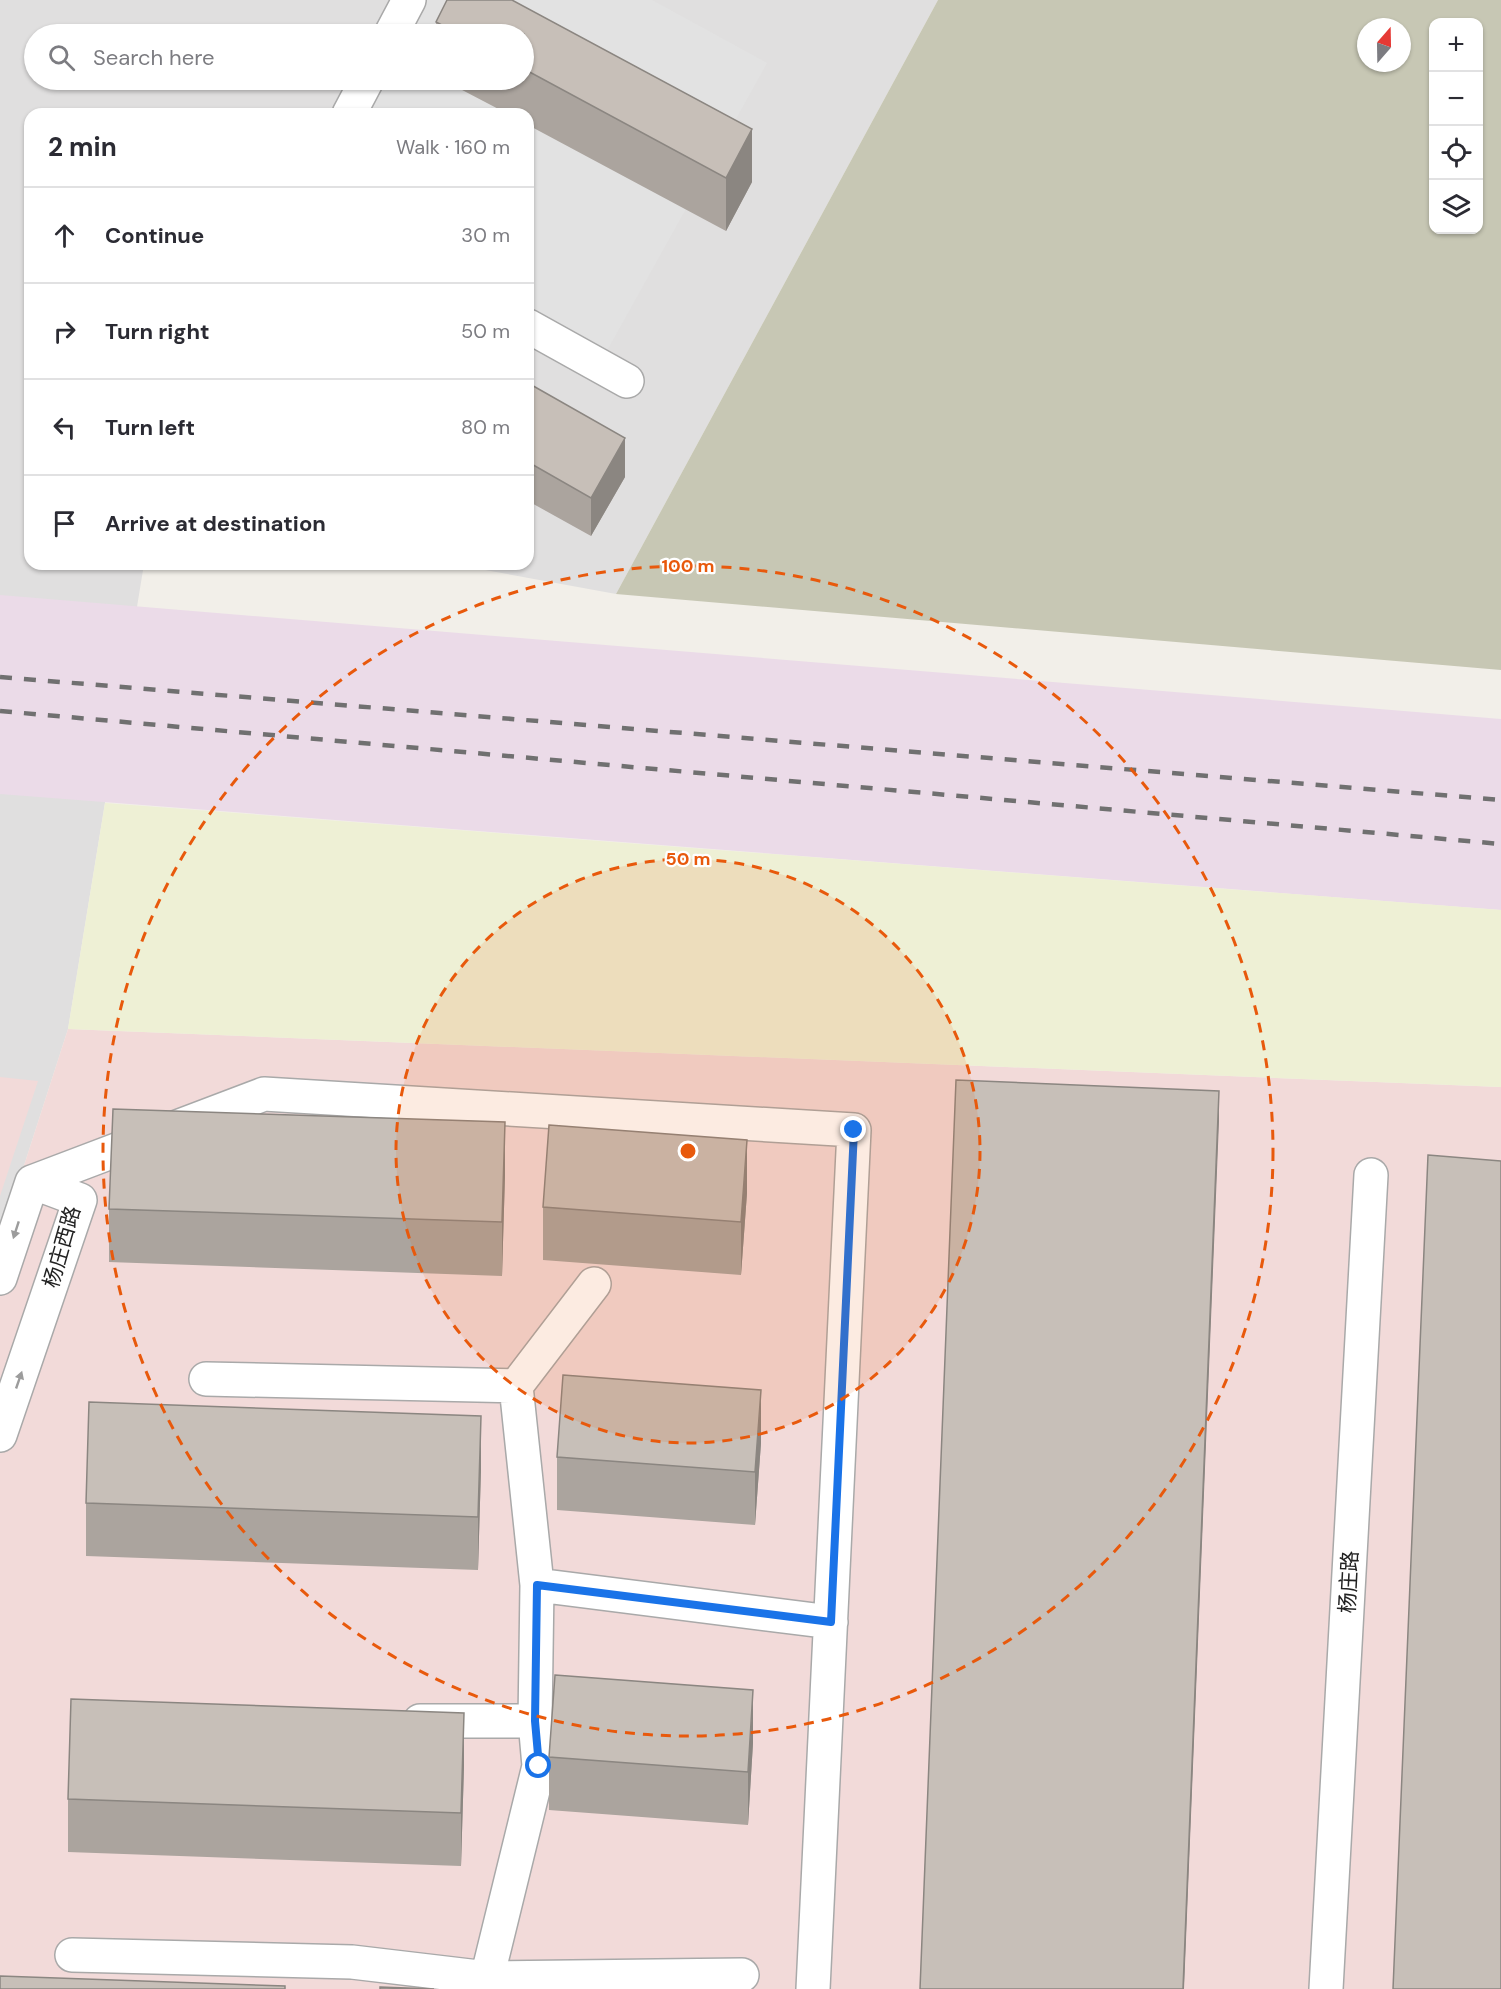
<!DOCTYPE html>
<html lang="en">
<head>
<meta charset="utf-8">
<style>
  :root { --surface:#fff; --page:#f2f2f3; --text:#2b2b33; --muted:#7c7c81; --line:#e1e1e2 }
  body { margin:0; font-family:"DM Sans","Noto Sans SC",sans-serif; background:var(--page); color:var(--text) }
  .controls { position:absolute; right:18px; top:18px; display:grid; overflow:hidden; border-radius:12px; box-shadow:0 2px 4px #0004 }
  .controls button { width:54px; height:54px; display:grid; place-items:center; padding:0; border:0; border-bottom:2px solid var(--line); background:var(--surface); color:var(--text); font:30px sans-serif }
  .compass { position:absolute; left:1357px; top:18px; width:54px; height:54px; border-radius:50%; background:var(--surface); box-shadow:0 2px 4px #0004; rotate:20deg }
  .stop { position:absolute; width:18px; height:18px; margin:-14px; border:4px solid #1a73e8; border-radius:50%; background:#fff }
  .stop.end { background:#1a73e8; border-color:#fff; box-shadow:0 2px 6px #0008 }
  .list { margin:0; padding:0; list-style:none }
  h2 { display:flex; justify-content:space-between; align-items:center; height:78px; margin:0; padding:0 24px; font-size:26px }
  h2 small { font-size:20px; font-weight:400; color:var(--muted) }
  .list li { display:grid; grid-template-columns:39px 1fr auto; gap:18px; align-items:center; box-sizing:border-box; height:96px; padding:0 24px; border-top:2px solid var(--line) }
  .list b { display:block; font-size:22px; white-space:nowrap }
  .list em { font-size:20px; font-style:normal; color:var(--muted) }
  .icon { flex:none; width:33px; height:33px; fill:none; stroke:currentColor; stroke-width:2; stroke-linecap:round; stroke-linejoin:round }
  .map { position:relative; flex:none; width:1501px; height:1989px; overflow:hidden }
  .search { position:absolute; background:var(--surface); box-shadow:0 2px 4px #0004; left:24px; top:24px; width:510px; height:66px; display:flex; align-items:center; gap:15px; box-sizing:border-box; padding:0 21px; border-radius:33px; color:var(--muted); font-size:22px }
  .panel { position:absolute; background:var(--surface); box-shadow:0 2px 4px #0004; left:24px; top:108px; width:510px; height:462px; border-radius:18px }
  .map>svg:first-child { display:block }
  .residential { fill:#e0dfdf; fill-rule:evenodd }
  .commercial { fill:#f2dad9 }
  .industrial { fill:#ebdbe8 }
  .construction { fill:#c7c7b4; fill-rule:evenodd }
  .farmland { fill:#eef0d5 }
  .parking { fill:#e2e2e2 }
  .lines { fill:none; stroke-linecap:round; stroke-linejoin:round }
  .minor-casing { stroke:#a9a9a9; stroke-width:36 }
  .minor { stroke:#fff; stroke-width:33 }
  .rail { stroke:#707070; stroke-width:4.5; stroke-dasharray:12 12; stroke-linecap:butt }
  .wall { fill:#aba49e }
  .shaded-wall { fill:#8b8681 }
  .building { fill:#c7bfb8; stroke:#8b8681; stroke-width:1.5 }
  .oneway { fill:#9c9c9c }
  .route { stroke:#1a73e8; stroke-width:8 }
  .ring { fill:none; stroke:#e8590c; stroke-width:3; stroke-dasharray:10 8 }
  .labels { text-anchor:middle; stroke-width:4.5; stroke-linejoin:round; paint-order:stroke }
  .street-label { font-size:21px; fill:#222; stroke:#fff }
  .centre { fill:#e8590c; stroke:#fff; stroke-width:3 }
  .ring-label { font-size:18px; text-anchor:middle; font-weight:bold; fill:#e8590c; stroke:#fff; stroke-width:4.5; stroke-linejoin:round; paint-order:stroke }
</style>
</head>
<body>
<div class="map">
<svg width="1501" height="1989" viewBox="0 0 1501 1989">
  <rect width="100%" height="100%" fill="#f2efe9"/>
  <!-- residential -->
  <path class="residential" d="M0 0H938L616 594 452 564H528V114H30V564H144L68 1029 0 1240ZM34 34H524V80H34Z"/>
  <!-- commercial -->
  <path class="commercial" d="M68 1029 1501 1087V1989H0V1240Z
    M0 1077 38 1081 0 1196Z"/>
  <!-- industrial -->
  <path class="industrial" d="M0 595 1501 719V910L0 794Z"/>
  <!-- construction -->
  <path class="construction" d="M938 0H1501V670L616 594ZM1434 22H1478V230H1434ZM1366 27H1402V63H1366Z"/>
  <!-- farmland -->
  <path class="farmland" d="M105 803 1501 910V1087L68 1029Z"/>
  <!-- parking -->
  <path class="parking" d="M409 0H652L767 63 599 365 528 326V114H349L367 80H524V34H391Z"/>
  <g class="lines">
    <defs>
      <path id="minor" d="M391 34 409 0
        M349 114 367 80
        M528 326 627 381
        M32 1182 264 1094 854 1130 813 1989
        M0 1278 32 1182
        M206 1379 516 1386
        M0 1435 80 1200 32 1182
        M537 1585 831 1622
        M420 1721H535
        M72 1955 352 1962 487 1978 742 1975
        M487 1978 539 1766 535 1721 537 1585 516 1386 594 1284
        M1326 1989 1371 1175"/>
    </defs>
    <!-- minor casing -->
    <use href="#minor" class="minor-casing"/>
    <!-- minor -->
    <use href="#minor" class="minor"/>
    <!-- rail -->
    <path class="rail" d="M0 677 1501 800
      M0 711 1501 844"/>
  </g>
  <!-- wall -->
  <path class="wall" d="M447 0H512L752 129V182L726 231 528 125V114H508L443 80H524V34H436V22Z
    M528 383 625 477 591 536 528 501Z
    M505 1175 502 1276 109 1262V1209Z
    M747 1193 741 1275 543 1260V1207Z
    M761 1443 755 1525 557 1510V1457Z
    M481 1469 478 1570 86 1556V1503Z
    M753 1743 748 1825 549 1810V1757Z
    M464 1766 461 1866 68 1852V1799Z"/>
  <!-- shaded-wall -->
  <path class="shaded-wall" d="M752 129V182L726 231V178Z
    M625 438V477L591 536V498Z
    M1219 1091V1121L1184 1989H1183Z
    M505 1122V1175L502 1276V1222Z
    M747 1140V1193L741 1275V1222Z
    M761 1390V1443L755 1525V1472Z
    M481 1416V1469L478 1570V1517Z
    M753 1690V1743L748 1825V1772Z
    M464 1713V1766L461 1866V1813Z"/>
  <!-- building -->
  <path class="building" d="M447 0H512L752 129 726 178 524 69V34H459L436 22Z
    M528 383 625 438 591 498 528 462Z
    M956 1080 1219 1091 1183 1989H920Z
    M113 1109 505 1122 502 1222 109 1209Z
    M549 1125 747 1140 741 1222 543 1207Z
    M1428 1155 1501 1161V1989H1393Z
    M563 1375 761 1390 755 1472 557 1457Z
    M89 1402 481 1416 478 1517 86 1503Z
    M555 1675 753 1690 748 1772 549 1757Z
    M71 1699 464 1713 461 1813 68 1799Z
    M0 1976 285 1986V1989H0Z
    M380 1987 434 1989H380Z"/>
  <!-- one-way arrows -->
  <defs><path id="oneway-solid" d="M-6-.8H1V-3.2L6.5 0L1 3.2V.8H-6Z" transform="scale(1.5)"/></defs>
  <g class="oneway">
    <use href="#oneway-solid" transform="translate(16 1230) rotate(108)"/>
    <use href="#oneway-solid" transform="translate(19 1380) rotate(-71)"/>
  </g>
  <g class="lines">
    <!-- route -->
    <path class="route" d="M539 1766 535 1721 537 1585 831 1622 854 1130"/>
  </g>
  <!-- distance rings -->
  <circle cx="688" cy="1151" r="292" fill="#e8590c" fill-opacity=".12"/>
  <g class="ring">
    <circle cx="688" cy="1151" r="292"/>
    <circle cx="688" cy="1151" r="585"/>
  </g>
  <g class="labels">
    <!-- street labels -->
    <g class="street-label">
      <text transform="translate(62 1247) rotate(-74)" y="7">杨庄西路</text>
      <text transform="translate(1349 1582) rotate(-87)" y="7">杨庄路</text>
    </g>
  </g>
  <circle cx="688" cy="1151" r="9" class="centre"/>
  <g class="ring-label">
    <text x="688" y="572">100 m</text>
    <text x="688" y="865">50 m</text>
  </g>
</svg>
<div class="controls">
<button>+</button>
<button>−</button>
<button><svg class="icon" aria-label="locate" viewBox="0 0 24 24"><circle cx="12" cy="12" r="6"/><path d="M12 2v4M12 18v4M2 12h4M18 12h4"/></svg></button>
<button><svg class="icon" aria-label="layers" viewBox="0 0 24 24"><path d="M12 4l9 5-9 5-9-5zM3 14l9 5 9-5"/></svg></button>
</div>
<svg class="compass" viewBox="-18 -18 36 36"><path d="M0-13l5 13h-10z" fill="#e53935"/><path d="M0 13l5-13h-10z" fill="#7c7c81"/></svg>
<div class="stop" style="left:539px;top:1766px"></div>
<div class="stop end" style="left:854px;top:1130px"></div>
<div class="search"><svg class="icon" aria-label="search" viewBox="0 0 24 24"><circle cx="10" cy="10" r="6"/><path d="M15 15l6 6"/></svg>Search here</div>
<section class="panel">
<h2>2 min<small>Walk · 160 m</small></h2>
<ul class="list">
<li><svg class="icon" aria-label="ahead" viewBox="0 0 24 24"><path d="M12 20V5M6 11l6-6 6 6"/></svg><div><b>Continue</b></div><em>30 m</em></li>
<li><svg class="icon" aria-label="right" viewBox="0 0 24 24"><path d="M7 20v-9h11M14 6l5 5-5 5"/></svg><div><b>Turn right</b></div><em>50 m</em></li>
<li><svg class="icon" aria-label="left" viewBox="0 0 24 24"><path d="M17 20v-9H6M10 6l-5 5 5 5"/></svg><div><b>Turn left</b></div><em>80 m</em></li>
<li><svg class="icon" aria-label="arrive" viewBox="0 0 24 24"><path d="M6 21V4h12l-3 4 3 4H6"/></svg><div><b>Arrive at destination</b></div></li>
</ul>
</section>
</div>
</body>
</html>
